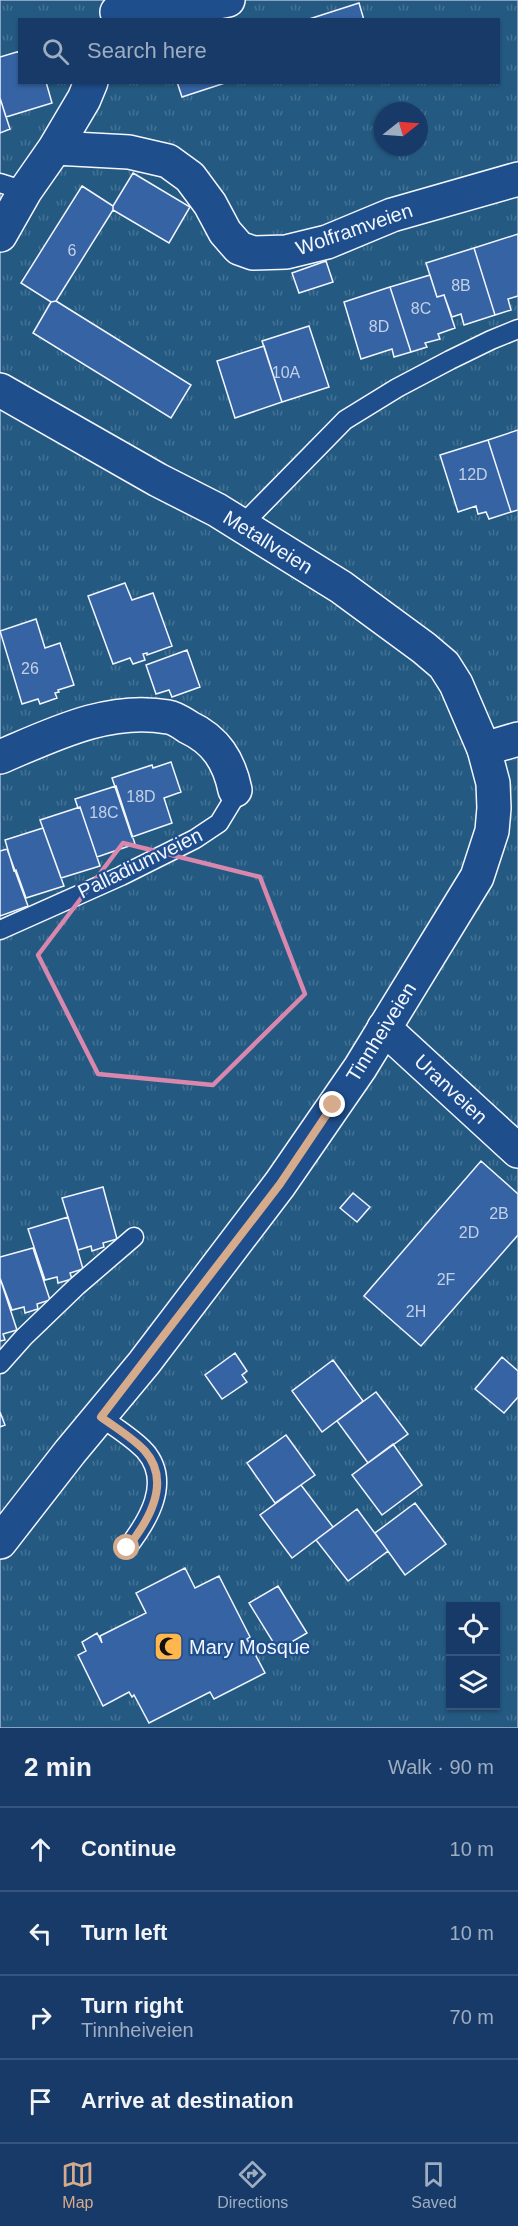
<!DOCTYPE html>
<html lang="en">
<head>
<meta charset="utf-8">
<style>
  :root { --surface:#173a69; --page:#20416f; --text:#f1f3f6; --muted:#9eadc0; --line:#36547d; --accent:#d6ab8b }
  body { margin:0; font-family:Arial,sans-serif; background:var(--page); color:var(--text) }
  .controls { position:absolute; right:18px; bottom:18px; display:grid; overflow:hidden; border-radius:0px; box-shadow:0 2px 4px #0004 }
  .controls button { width:54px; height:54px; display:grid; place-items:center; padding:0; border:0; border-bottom:2px solid var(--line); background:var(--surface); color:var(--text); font:30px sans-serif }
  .compass { position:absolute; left:374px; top:102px; width:54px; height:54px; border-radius:50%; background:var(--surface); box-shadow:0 2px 4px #0004; rotate:73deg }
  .stop { position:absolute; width:18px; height:18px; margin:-14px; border:4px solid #d6ab8b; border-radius:50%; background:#fff }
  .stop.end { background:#d6ab8b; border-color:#fff; box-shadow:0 2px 6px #0008 }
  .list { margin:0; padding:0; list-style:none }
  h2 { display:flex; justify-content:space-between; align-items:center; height:78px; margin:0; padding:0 24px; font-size:26px }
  h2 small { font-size:20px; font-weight:400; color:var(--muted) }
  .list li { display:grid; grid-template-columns:39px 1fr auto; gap:18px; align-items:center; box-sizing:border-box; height:84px; padding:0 24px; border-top:2px solid var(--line) }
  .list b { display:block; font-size:22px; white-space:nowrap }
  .list p { margin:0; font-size:20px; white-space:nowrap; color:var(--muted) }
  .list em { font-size:20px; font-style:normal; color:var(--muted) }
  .icon { flex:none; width:33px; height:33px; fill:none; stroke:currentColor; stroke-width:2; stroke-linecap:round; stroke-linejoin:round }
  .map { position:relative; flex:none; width:518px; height:1728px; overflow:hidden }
  .search { position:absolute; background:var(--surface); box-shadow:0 2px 4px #0004; left:18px; right:18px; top:18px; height:66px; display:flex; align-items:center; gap:15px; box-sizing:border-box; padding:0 21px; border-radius:0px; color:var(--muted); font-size:22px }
  .sheet { height:414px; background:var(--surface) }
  nav { display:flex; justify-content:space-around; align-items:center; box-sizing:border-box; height:84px; border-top:2px solid var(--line); background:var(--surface); font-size:16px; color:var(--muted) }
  nav a { display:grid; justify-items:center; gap:3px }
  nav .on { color:var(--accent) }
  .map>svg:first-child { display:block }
  .park { fill:url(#park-tufts); stroke:#a8bbd7; stroke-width:1.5; fill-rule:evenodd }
  .building { fill:#3563a3; stroke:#f2f6ff; stroke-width:1.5 }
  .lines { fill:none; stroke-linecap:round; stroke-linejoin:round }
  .service-casing { stroke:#f2f6ff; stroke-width:21 }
  .minor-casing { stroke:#f2f6ff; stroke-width:36 }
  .tertiary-casing { stroke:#f2f6ff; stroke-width:36 }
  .service { stroke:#1f4e8c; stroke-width:18 }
  .minor { stroke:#1f4e8c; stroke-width:33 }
  .tertiary { stroke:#1f4e8c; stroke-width:33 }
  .route { stroke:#d6ab8b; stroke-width:8 }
  .marked { fill:none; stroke:#da87ad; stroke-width:4.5; stroke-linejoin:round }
  .labels { text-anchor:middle; stroke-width:4.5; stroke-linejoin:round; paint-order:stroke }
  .number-label { font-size:16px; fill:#c3d1e8 }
  .street-label { font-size:20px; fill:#f2f6ff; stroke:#1f4e8c }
  .poi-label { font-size:20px; fill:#f2f6ff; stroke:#1f4e8c; text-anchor:start }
</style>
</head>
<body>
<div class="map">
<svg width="518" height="1728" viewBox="0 0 518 1728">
  <defs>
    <pattern id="park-tufts" width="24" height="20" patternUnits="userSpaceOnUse" patternTransform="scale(1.5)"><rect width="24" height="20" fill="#245a82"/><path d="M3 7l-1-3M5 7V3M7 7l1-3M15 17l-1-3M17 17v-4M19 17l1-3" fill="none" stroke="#447295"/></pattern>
  </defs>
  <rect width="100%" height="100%" fill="#1f4e8c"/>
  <!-- park -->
  <path class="park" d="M0 0H518V1728H0ZM20 20H498V82H20ZM383 111H419V147H383ZM450 1606H496V1706H450Z"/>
  <!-- building -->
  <path class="building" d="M359 3 364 20H306Z
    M20 51V82H46L52 103 6 117 0 98V57Z
    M177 82H228L182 97Z
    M0 98 10 129 0 133Z
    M133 173 190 207 169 243 113 210V206Z
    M82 186 113 206V210L56 301 51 302 21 283Z
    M518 234V296L508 299 511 310 495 315 474 248Z
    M474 248 495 315 464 325 461 314 452 317 444 295 437 297 426 263Z
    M326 261 333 282 299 293 292 273Z
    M430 275 437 297 444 295 455 328 438 334 440 339 425 343 427 347 411 352 390 287Z
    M390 287 411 352 394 357 392 349 361 359 344 302Z
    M56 301 191 385 171 418 33 333 51 302Z
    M309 326 329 387 282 402 262 341Z
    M264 346 282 402 235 418 217 361Z
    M518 430V510L511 512 488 440Z
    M488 440 511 512 489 519 486 512 478 514 476 506 458 512 440 455Z
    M125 583 132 600 153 593 172 646 147 655V653L143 654 145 660 133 664 130 658 113 664 88 596Z
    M36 619 45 648 60 643 74 685 58 690 59 692 55 693 57 698 40 704 38 699 22 704 0 631Z
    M187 650 200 687 172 697 169 690 156 694 146 665Z
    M171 762 181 792 164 798 172 823 132 837 112 778 152 765 153 768Z
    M116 786 135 844 97 857 80 807 78 808 75 799Z
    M80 807 100 866 61 878 40 820Z
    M43 828 64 886 26 898 16 870 14 871 5 840Z
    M7 849 28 906 0 916V851Z
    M481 1161 518 1194V1235L421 1346 364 1296Z
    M103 1187 117 1239 103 1243 104 1247 92 1251 91 1246 78 1250 62 1198Z
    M353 1193 370 1207 357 1222 340 1208Z
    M68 1217 83 1269 70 1273 72 1279 58 1283 57 1277 45 1280 28 1229Z
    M33 1248 50 1300 37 1304 38 1309 25 1313 24 1307 12 1310 0 1278V1257Z
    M0 1278 17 1330 3 1334 5 1340 0 1341Z
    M235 1353 247 1371 242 1375 247 1382 222 1399 205 1375Z
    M502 1357 518 1371V1397L504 1413 475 1389Z
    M333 1360 363 1401 322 1432 292 1391Z
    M376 1392 408 1434 368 1463 337 1421Z
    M0 1412 5 1425 0 1427Z
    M286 1435 315 1475 275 1503 247 1463Z
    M393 1444 422 1485 382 1515 352 1475Z
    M301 1485 333 1527 292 1558 260 1515Z
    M415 1503 446 1544 405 1575 375 1533Z
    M357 1509 388 1551 348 1581 316 1540Z
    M185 1568 195 1588 219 1576 250 1637 247 1639 265 1673 214 1699 210 1692 149 1723 134 1695 132 1697 129 1692 103 1706 78 1655 86 1651 82 1642 97 1633 102 1643 100 1636 146 1613 136 1593Z
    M278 1586 307 1633 278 1650 249 1603Z"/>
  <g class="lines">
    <defs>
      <path id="service" d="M0 183 25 191
        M241 526 345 420 397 388 450 360 491 340 518 329
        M0 930 121 876 195 839 219 823 233 800 235 790
        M0 1364 24 1337 77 1286 134 1237
        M101 1417C116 1428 133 1438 145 1451 172 1482 148 1521 127 1548"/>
      <path id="minor" d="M117 12C154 14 191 7 228 0
        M91 82 84 99 55 148 129 152 168 161 190 177 210 204 225 232 239 248 253 253 286 252 327 242 392 215 518 179
        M0 235 25 191 55 148
        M0 390 158 480 217 510 341 587 424 648 444 665 456 684 484 749
        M0 757C52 735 109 706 168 717 175 718 182 723 188 727 216 740 229 761 235 790
        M384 1028 518 1151"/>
      <path id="tertiary" d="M0 1542 70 1452 144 1363 280 1184 360 1068 477 877 492 831 494 808 493 783 484 749 518 739"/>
    </defs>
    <!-- service casing -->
    <use href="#service" class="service-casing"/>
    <!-- minor casing -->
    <use href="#minor" class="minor-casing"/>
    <!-- tertiary casing -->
    <use href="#tertiary" class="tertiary-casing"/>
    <!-- service -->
    <use href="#service" class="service"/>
    <!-- minor -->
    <use href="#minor" class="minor"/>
    <!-- tertiary -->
    <use href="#tertiary" class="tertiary"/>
  </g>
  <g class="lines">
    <!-- route -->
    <path class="route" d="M127 1548C148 1522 172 1482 145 1451 133 1438 116 1428 101 1417L280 1184 333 1105"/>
  </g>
  <!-- marked area -->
  <path class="marked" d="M123 843 260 877 305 994 213 1085 98 1074 38 955Z"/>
  <!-- icons -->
  <defs>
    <symbol id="mosque-square" viewBox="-11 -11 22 22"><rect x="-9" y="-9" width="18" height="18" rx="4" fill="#ffb74d" stroke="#1f4e8c"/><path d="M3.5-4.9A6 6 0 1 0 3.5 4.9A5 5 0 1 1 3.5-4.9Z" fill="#111"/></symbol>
  </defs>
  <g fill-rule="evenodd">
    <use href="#mosque-square" x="152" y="1630" width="33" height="33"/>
  </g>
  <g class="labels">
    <!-- number labels -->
    <g class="number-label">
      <text x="72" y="256">6</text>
      <text x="461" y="291">8B</text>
      <text x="421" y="314">8C</text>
      <text x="379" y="332">8D</text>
      <text x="286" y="378">10A</text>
      <text x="473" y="480">12D</text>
      <text x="30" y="674">26</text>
      <text x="141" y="802">18D</text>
      <text x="104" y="818">18C</text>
      <text x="499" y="1219">2B</text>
      <text x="469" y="1238">2D</text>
      <text x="446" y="1285">2F</text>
      <text x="416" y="1317">2H</text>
    </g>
    <!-- street labels -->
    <g class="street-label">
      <text transform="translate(354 229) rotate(-19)" y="7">Wolframveien</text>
      <text transform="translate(268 542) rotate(32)" y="7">Metallveien</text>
      <text transform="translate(140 863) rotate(-26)" y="7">Palladiumveien</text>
      <text transform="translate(381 1032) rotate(-58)" y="7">Tinnheiveien</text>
      <text transform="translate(451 1089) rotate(43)" y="7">Uranveien</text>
    </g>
    <!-- poi labels -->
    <g class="poi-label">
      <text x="189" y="1654">Mary Mosque</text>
    </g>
  </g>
</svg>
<div class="controls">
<button><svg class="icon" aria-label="locate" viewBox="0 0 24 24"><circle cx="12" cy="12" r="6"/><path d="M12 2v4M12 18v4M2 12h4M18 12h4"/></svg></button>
<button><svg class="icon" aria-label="layers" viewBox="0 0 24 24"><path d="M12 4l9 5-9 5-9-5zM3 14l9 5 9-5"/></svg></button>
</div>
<svg class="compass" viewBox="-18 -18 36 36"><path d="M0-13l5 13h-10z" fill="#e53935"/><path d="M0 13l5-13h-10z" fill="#9eadc0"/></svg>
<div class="stop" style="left:127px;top:1548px"></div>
<div class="stop end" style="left:333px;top:1105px"></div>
<div class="search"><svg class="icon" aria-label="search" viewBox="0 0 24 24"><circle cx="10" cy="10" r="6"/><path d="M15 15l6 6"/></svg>Search here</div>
</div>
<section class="sheet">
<h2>2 min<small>Walk · 90 m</small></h2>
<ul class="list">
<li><svg class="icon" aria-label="ahead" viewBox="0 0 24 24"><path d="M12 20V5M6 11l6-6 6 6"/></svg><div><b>Continue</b></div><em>10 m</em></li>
<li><svg class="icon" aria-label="left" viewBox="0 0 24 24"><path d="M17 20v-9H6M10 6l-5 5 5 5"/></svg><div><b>Turn left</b></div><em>10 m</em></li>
<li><svg class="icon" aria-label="right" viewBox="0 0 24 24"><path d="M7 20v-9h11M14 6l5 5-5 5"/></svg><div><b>Turn right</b><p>Tinnheiveien</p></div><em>70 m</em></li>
<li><svg class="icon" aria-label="arrive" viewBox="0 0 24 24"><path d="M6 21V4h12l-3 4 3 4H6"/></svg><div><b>Arrive at destination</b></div></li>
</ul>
</section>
<nav>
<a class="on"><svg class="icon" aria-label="map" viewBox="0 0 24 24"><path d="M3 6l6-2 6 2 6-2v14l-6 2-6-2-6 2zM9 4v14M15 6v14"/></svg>Map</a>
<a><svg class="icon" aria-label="directions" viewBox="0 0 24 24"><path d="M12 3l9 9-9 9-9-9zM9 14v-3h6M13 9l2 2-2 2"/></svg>Directions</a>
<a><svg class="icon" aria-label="saved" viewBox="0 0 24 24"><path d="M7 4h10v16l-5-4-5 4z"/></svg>Saved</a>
</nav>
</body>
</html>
